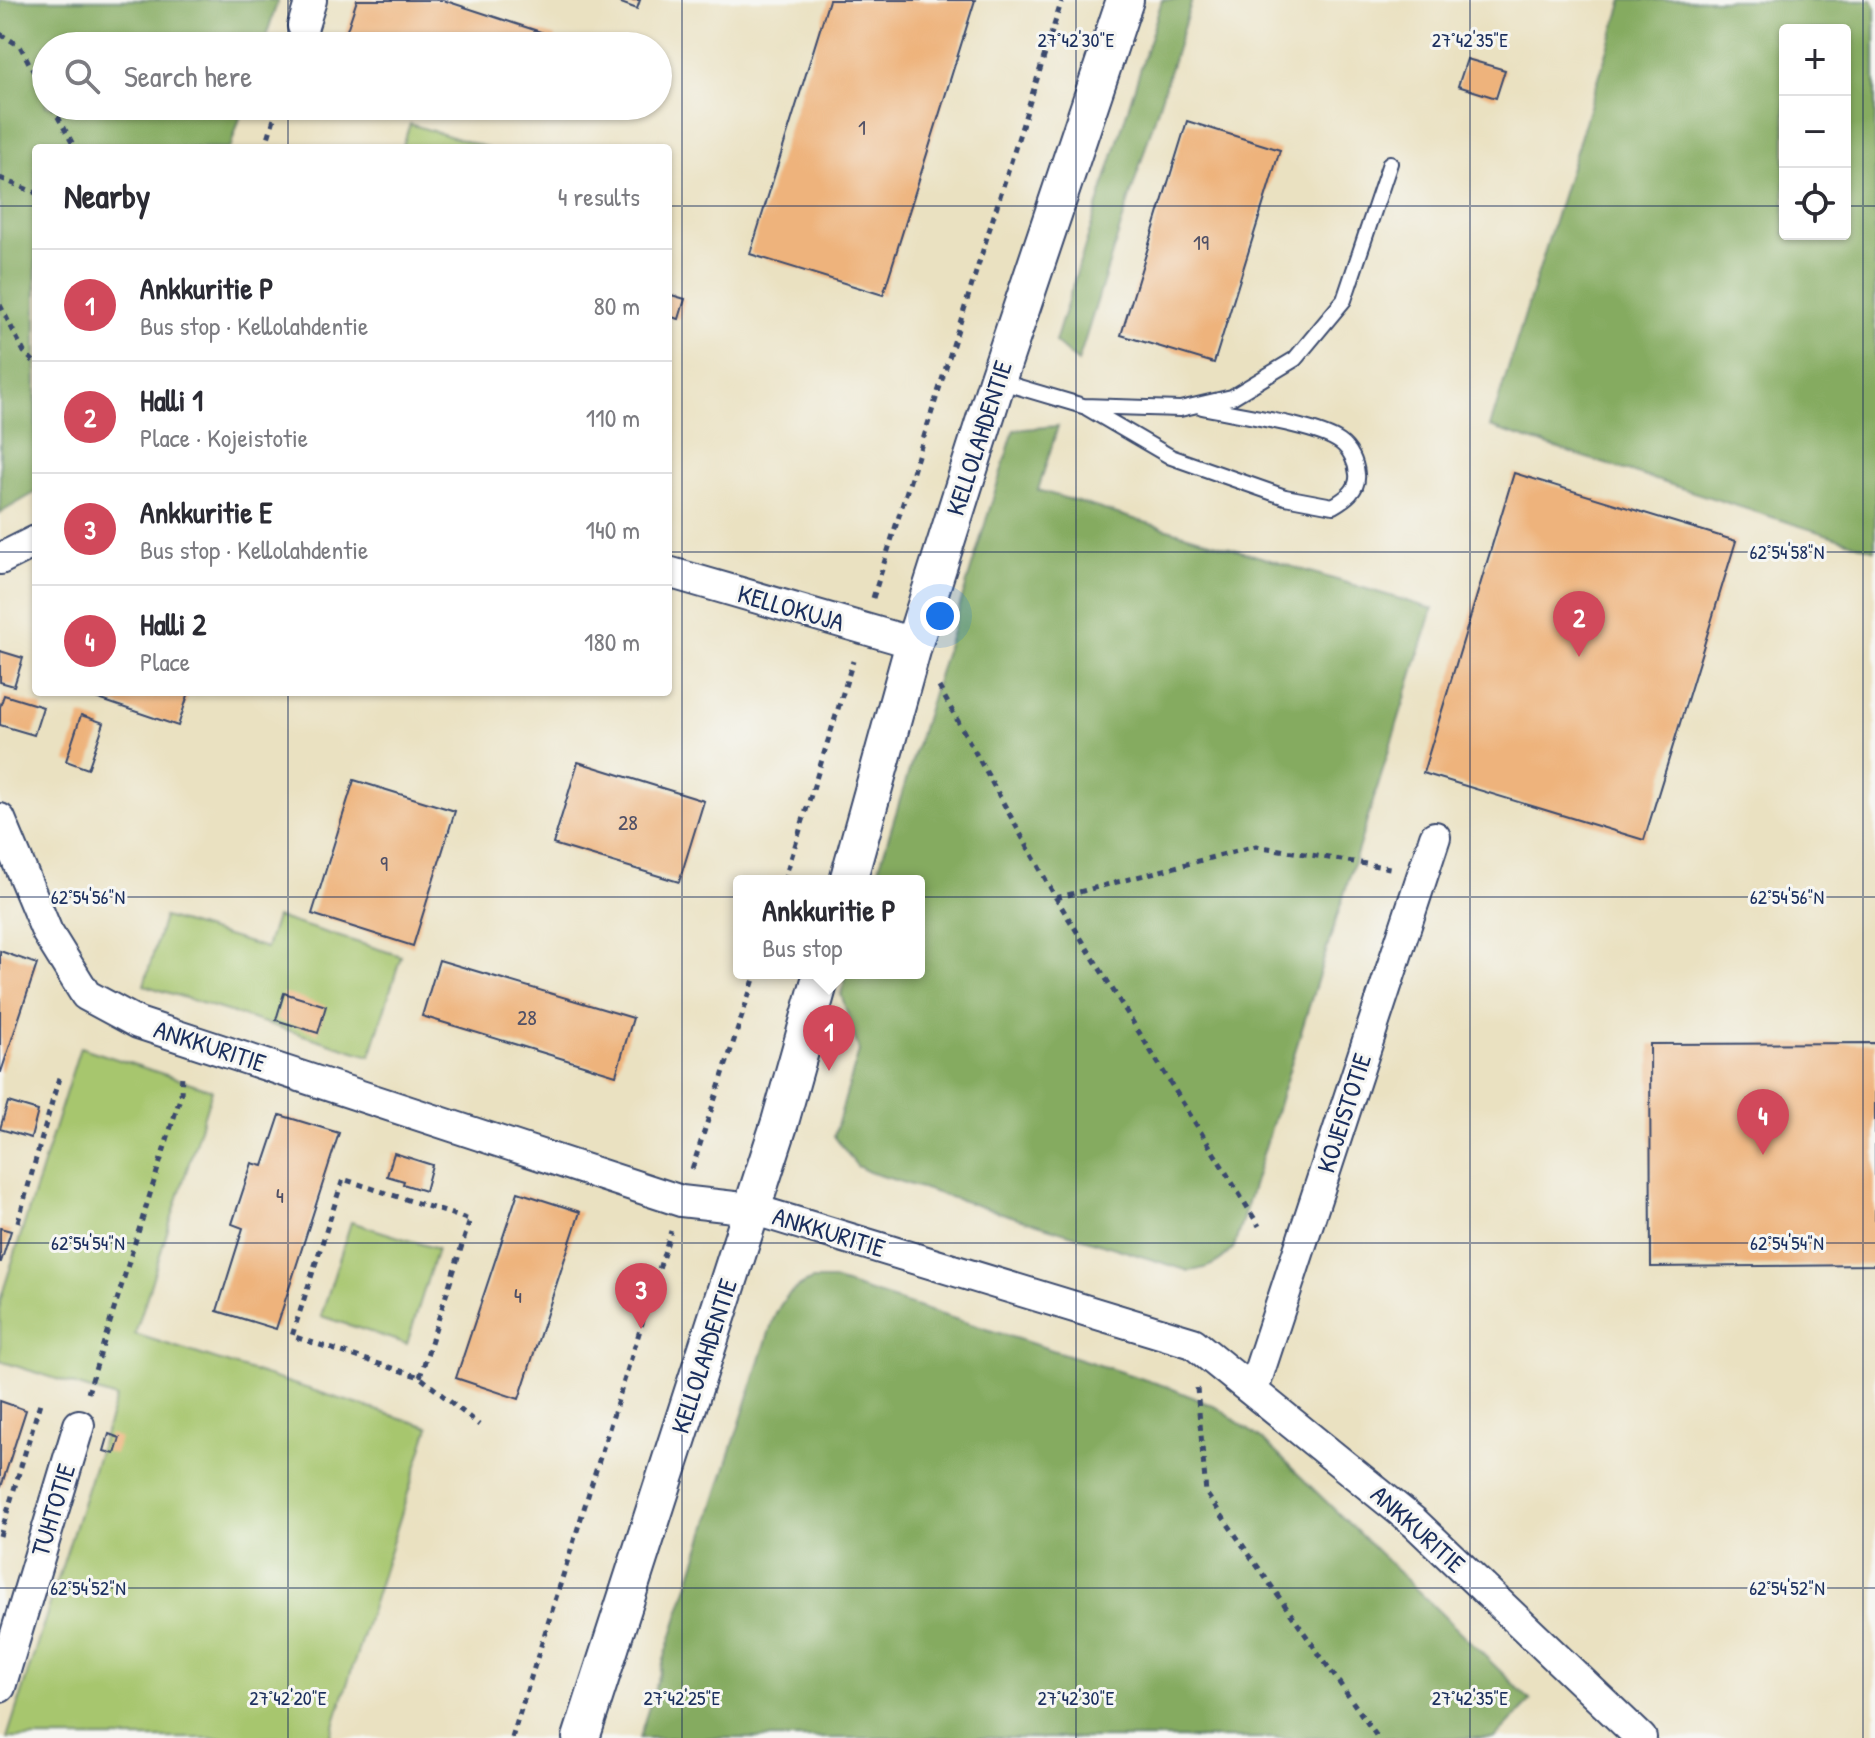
<!DOCTYPE html>
<html lang="en">
<head>
<meta charset="utf-8">
<style>
  :root { --surface:#fff; --page:#f2f2f3; --text:#2b2b33; --muted:#7c7c81; --line:#e1e1e2; --accent:#d1495b }
  body { margin:0; font-family:"Patrick Hand",sans-serif; background:var(--page); color:var(--text) }
  .controls { position:absolute; right:24px; top:24px; display:grid; overflow:hidden; border-radius:8px; box-shadow:0 2px 6px #0004 }
  .controls button { width:72px; height:72px; display:grid; place-items:center; padding:0; border:0; border-bottom:2px solid var(--line); background:var(--surface); color:var(--text); font:40px sans-serif }
  .you { position:absolute; left:940px; top:616px; width:28px; height:28px; margin:-20px; border:6px solid #fff; border-radius:50%; background:#1a73e8; box-shadow:0 0 0 12px #1a73e833 }
  .badge { display:grid; place-items:center; width:52px; height:52px; border-radius:50%; background:var(--accent); color:#fff; font-size:26px; font-weight:700 }
  .pin { position:absolute; translate:-50% -66px; filter:drop-shadow(0 2px 4px #0008) }
  .pin::after { content:''; position:absolute; top:42px; width:28px; height:24px; background:inherit; clip-path:polygon(0 0,100% 0,50% 100%) }
  .popup { position:absolute; left:733px; top:875px; width:192px; height:104px; box-sizing:border-box; display:grid; place-content:center; border-radius:8px; background:var(--surface); filter:drop-shadow(0 2px 6px #0005); font-size:26px; white-space:nowrap; color:var(--muted) }
  .popup b { font-size:30px; color:var(--text) }
  .popup::after { content:''; position:absolute; left:50%; top:100%; margin-left:-16px; border:16px solid transparent; border-top-color:var(--surface) }
  .list { margin:0; padding:0; list-style:none }
  h2 { display:flex; justify-content:space-between; align-items:center; height:104px; margin:0; padding:0 32px; font-size:34px }
  h2 small { font-size:26px; font-weight:400; color:var(--muted) }
  .list li { display:grid; grid-template-columns:52px 1fr auto; gap:24px; align-items:center; box-sizing:border-box; height:112px; padding:0 32px; border-top:2px solid var(--line) }
  .list b { display:block; font-size:30px; white-space:nowrap }
  .list p { margin:0; font-size:26px; white-space:nowrap; color:var(--muted) }
  .list em { font-size:26px; font-style:normal; color:var(--muted) }
  .icon { flex:none; width:44px; height:44px; fill:none; stroke:currentColor; stroke-width:2; stroke-linecap:round; stroke-linejoin:round }
  .map { position:relative; flex:none; width:1875px; height:1738px; overflow:hidden }
  .search { position:absolute; background:var(--surface); box-shadow:0 2px 6px #0004; left:32px; top:32px; width:640px; height:88px; display:flex; align-items:center; gap:20px; box-sizing:border-box; padding:0 28px; border-radius:44px; color:var(--muted); font-size:30px }
  .panel { position:absolute; background:var(--surface); box-shadow:0 2px 6px #0004; left:32px; top:144px; width:640px; height:552px; border-radius:8px }
  .map>svg:first-child { display:block }
  .green { fill:#a7c66e; stroke:#617a66; stroke-width:2 }
  .forest { fill:#85ab61; stroke:#506d60; stroke-width:2; fill-rule:evenodd }
  .building { fill:#eeb37c }
  .lines { fill:none; stroke-linecap:round; stroke-linejoin:round }
  .service-casing { stroke:#3a4a6d; stroke-width:18 }
  .minor-casing { stroke:#3a4a6d; stroke-width:34 }
  .tertiary-casing { stroke:#3a4a6d; stroke-width:40 }
  .path { stroke:#3a4a6d; stroke-width:5; stroke-dasharray:6 6; stroke-linecap:butt }
  .service { stroke:#fff; stroke-width:14 }
  .minor { stroke:#fff; stroke-width:30 }
  .tertiary { stroke:#fff; stroke-width:36 }
  .ticks { fill:none; stroke:#1b2f5e; stroke-width:2; stroke-opacity:0.45 }
  .labels { text-anchor:middle; stroke-width:6; stroke-linejoin:round; paint-order:stroke }
  .number-label { font-size:22px; fill:#505066 }
  .street-label { font-size:26px; fill:#1b2f5e; stroke:#f6f6f2 }
  .ticks-label { font-size:20px; text-anchor:middle; fill:#1b2f5e; stroke:#f6f6f2; stroke-width:6; stroke-linejoin:round; paint-order:stroke }
</style>
</head>
<body>
<div class="map">
<svg width="1875" height="1738" viewBox="0 0 1875 1738">
  <rect width="100%" height="100%" fill="#f6f6f2"/>
  <filter id="ink" filterUnits="userSpaceOnUse"><feTurbulence type="fractalNoise" baseFrequency=".0125" numOctaves="2"/><feDisplacementMap in="SourceGraphic" scale="16" xChannelSelector="R" yChannelSelector="G"/><feConvolveMatrix kernelMatrix="1 2 1 2 8 2 1 2 1" color-interpolation-filters="sRGB"/></filter>
  <filter id="wash" filterUnits="userSpaceOnUse"><feTurbulence type="fractalNoise" baseFrequency=".006" numOctaves="4" result="noise"/><feDisplacementMap in="SourceGraphic" scale="32" xChannelSelector="R" yChannelSelector="G"/><feGaussianBlur stdDeviation="1.8" result="paint"/><feColorMatrix in="noise" values="0 0 0 0 0 0 0 0 0 0 0 0 0 0 0 0 0 1.4 0 .05"/><feComposite in="paint" operator="in"/></filter>
  <g filter="url(#wash)">
    <rect width="100%" height="100%" fill="#eae1c1"/>
    <!-- green -->
    <path class="green" d="M410 124 488 148H402Z
      M164 917 266 948 276 917 401 956 370 1056 144 985Z
      M80 1047 212 1090 135 1334 429 1427 330 1738H7L116 1398 0 1361V1301Z
      M351 1222 437 1249 407 1344 321 1316Z"/>
    <!-- forest -->
    <path class="forest" d="M0 0H278L263 46H46V106H244L230 148H36V492L0 513Z
      M1162 0H1192L1078 362 1055 342Z
      M1623 0H1872L1875 6V550L1490 427ZM1785 30H1845V234H1785Z
      M1058 426 1038 490 1433 609 1234 1247C1221 1262 1209 1269 1189 1271L869 1172 857 1166 834 1136 859 1051 841 994 847 973H919V881H875L1014 430Z
      M812 1280H833L1168 1387 1218 1408 1264 1441 1531 1701 1495 1738H639L773 1320C783 1297 790 1290 812 1280Z"/>
    <g id="blocks">
      <!-- building -->
      <path class="building" d="M357 0H443L556 37 553 46H376L345 36Z
        M613 0H640L637 9Z
        M829 0H975L883 295 750 254Z
        M1467 59 1505 70 1496 98 1458 86Z
        M1187 121 1280 150 1214 363 1121 335Z
        M668 294 685 299 679 319 668 316Z
        M1514 473 1736 541 1644 840 1423 773Z
        M0 651 23 658 14 686 0 682Z
        M78 692H189L178 726Z
        M4 695 43 707 34 735 0 725V707Z
        M81 715 104 723 88 769 66 761Z
        M578 762 704 801 679 882 553 844Z
        M354 780 455 811 413 946 312 914Z
        M0 951 37 964 1 1072H0Z
        M439 960 633 1018 616 1075 422 1016Z
        M284 993 326 1006 318 1033 276 1020Z
        M1875 1043V1265L1651 1267 1650 1044Z
        M8 1102 38 1111 31 1138 0 1129Z
        M280 1115 339 1133 276 1329 217 1311 243 1228 232 1224 252 1163 263 1166Z
        M394 1153 432 1165 425 1191 403 1184 404 1181 387 1176Z
        M518 1192 580 1212 519 1399 456 1378Z
        M0 1228 11 1231 1 1262H0Z
        M0 1401 26 1410 1 1487H0Z
        M109 1434 120 1438 115 1454 104 1451Z"/>
    </g>
  </g>
  <g filter="url(#ink)">
    <use href="#blocks" fill-opacity="0" stroke="#3a4a6d" stroke-width="2"/>
    <g class="lines">
      <defs>
        <path id="service" d="M998 381 1083 406 1180 409 1232 397 1295 359 1344 300 1390 163
          M1087 408 1171 457 1285 497 1333 506C1345 499 1359 490 1357 474 1356 462 1350 449 1340 442 1316 425 1234 414 1202 407"/>
        <path id="minor" d="M303 26 311 0
          M0 559 36 541
          M668 572 914 643
          M0 819 47 932 86 995 138 1023 681 1201 752 1209 1193 1343 1414 1522 1641 1738
          M1253 1390 1435 837
          M0 1687 79 1425"/>
        <path id="tertiary" d="M848 881 914 643 997 381 1125 0
          M581 1738 780 1122 822 973"/>
      </defs>
      <!-- service casing -->
      <use href="#service" class="service-casing"/>
      <!-- minor casing -->
      <use href="#minor" class="minor-casing"/>
      <!-- tertiary casing -->
      <use href="#tertiary" class="tertiary-casing"/>
      <!-- path -->
      <path class="path" d="M0 34 20 46 46 95
        M52 106 75 148
        M265 148 278 106
        M0 178 36 193
        M0 305 24 352 36 364
        M873 598 1062 0
        M939 687 1056 898 1259 1226
        M784 881 853 661
        M1056 898 1256 846 1390 868
        M692 1169 756 973
        M18 1222 60 1074
        M420 1377 470 1220 343 1179 292 1336 420 1377 479 1425
        M1197 1388 1206 1493 1378 1738
        M88 1393 181 1095 182 1073
        M0 1536 40 1403
        M512 1738 671 1231"/>
      <!-- service -->
      <use href="#service" class="service"/>
      <!-- minor -->
      <use href="#minor" class="minor"/>
      <!-- tertiary -->
      <use href="#tertiary" class="tertiary"/>
    </g>
  </g>
  <!-- ticks -->
  <path class="ticks" d="M288 0V46M682 0V1738M1076 0V1738M1470 0V1738M1863 0V1738M288 106V148M0 206H36M668 206H1785M1845 206H1875M0 552H36M668 552H1875M288 692V1738M0 897H1875M0 1243H1875M0 1588H1875"/>
  <g class="labels">
    <!-- number labels -->
    <g class="number-label">
      <text x="862" y="135">1</text>
      <text x="1201" y="250">19</text>
      <text x="628" y="830">28</text>
      <text x="384" y="871">9</text>
      <text x="527" y="1025">28</text>
      <text x="280" y="1203">4</text>
      <text x="518" y="1303">4</text>
    </g>
    <!-- street labels -->
    <g class="street-label">
      <text transform="translate(979 438) rotate(-72)" y="9">KELLOLAHDENTIE</text>
      <text transform="translate(791 608) rotate(16)" y="9">KELLOKUJA</text>
      <text transform="translate(210 1046) rotate(18)" y="9">ANKKURITIE</text>
      <text transform="translate(1344 1113) rotate(-72)" y="9">KOJEISTOTIE</text>
      <text transform="translate(829 1232) rotate(17)" y="9">ANKKURITIE</text>
      <text transform="translate(704 1356) rotate(-72)" y="9">KELLOLAHDENTIE</text>
      <text transform="translate(53 1510) rotate(-73)" y="9">TUHTOTIE</text>
      <text transform="translate(1418 1529) rotate(42)" y="9">ANKKURITIE</text>
    </g>
  </g>
  <g class="ticks-label">
    <text x="1076" y="47">27°42'30"E</text>
    <text x="1470" y="47">27°42'35"E</text>
    <text x="1787" y="559">62°54'58"N</text>
    <text x="88" y="904">62°54'56"N</text>
    <text x="1787" y="904">62°54'56"N</text>
    <text x="88" y="1250">62°54'54"N</text>
    <text x="1787" y="1250">62°54'54"N</text>
    <text x="88" y="1595">62°54'52"N</text>
    <text x="1787" y="1595">62°54'52"N</text>
    <text x="288" y="1705">27°42'20"E</text>
    <text x="682" y="1705">27°42'25"E</text>
    <text x="1076" y="1705">27°42'30"E</text>
    <text x="1470" y="1705">27°42'35"E</text>
  </g>
</svg>
<div class="controls">
<button>+</button>
<button>−</button>
<button><svg class="icon" aria-label="locate" viewBox="0 0 24 24"><circle cx="12" cy="12" r="6"/><path d="M12 2v4M12 18v4M2 12h4M18 12h4"/></svg></button>
</div>
<div class="you"></div>
<div class="pin badge" style="left:829px;top:1071px">1</div>
<div class="popup"><b>Ankkuritie P</b>Bus stop</div>
<div class="pin badge" style="left:1579px;top:657px">2</div>
<div class="pin badge" style="left:641px;top:1329px">3</div>
<div class="pin badge" style="left:1763px;top:1155px">4</div>
<div class="search"><svg class="icon" aria-label="search" viewBox="0 0 24 24"><circle cx="10" cy="10" r="6"/><path d="M15 15l6 6"/></svg>Search here</div>
<section class="panel">
<h2>Nearby<small>4 results</small></h2>
<ul class="list">
<li><span class="badge">1</span><div><b>Ankkuritie P</b><p>Bus stop · Kellolahdentie</p></div><em>80 m</em></li>
<li><span class="badge">2</span><div><b>Halli 1</b><p>Place · Kojeistotie</p></div><em>110 m</em></li>
<li><span class="badge">3</span><div><b>Ankkuritie E</b><p>Bus stop · Kellolahdentie</p></div><em>140 m</em></li>
<li><span class="badge">4</span><div><b>Halli 2</b><p>Place</p></div><em>180 m</em></li>
</ul>
</section>
</div>
</body>
</html>
